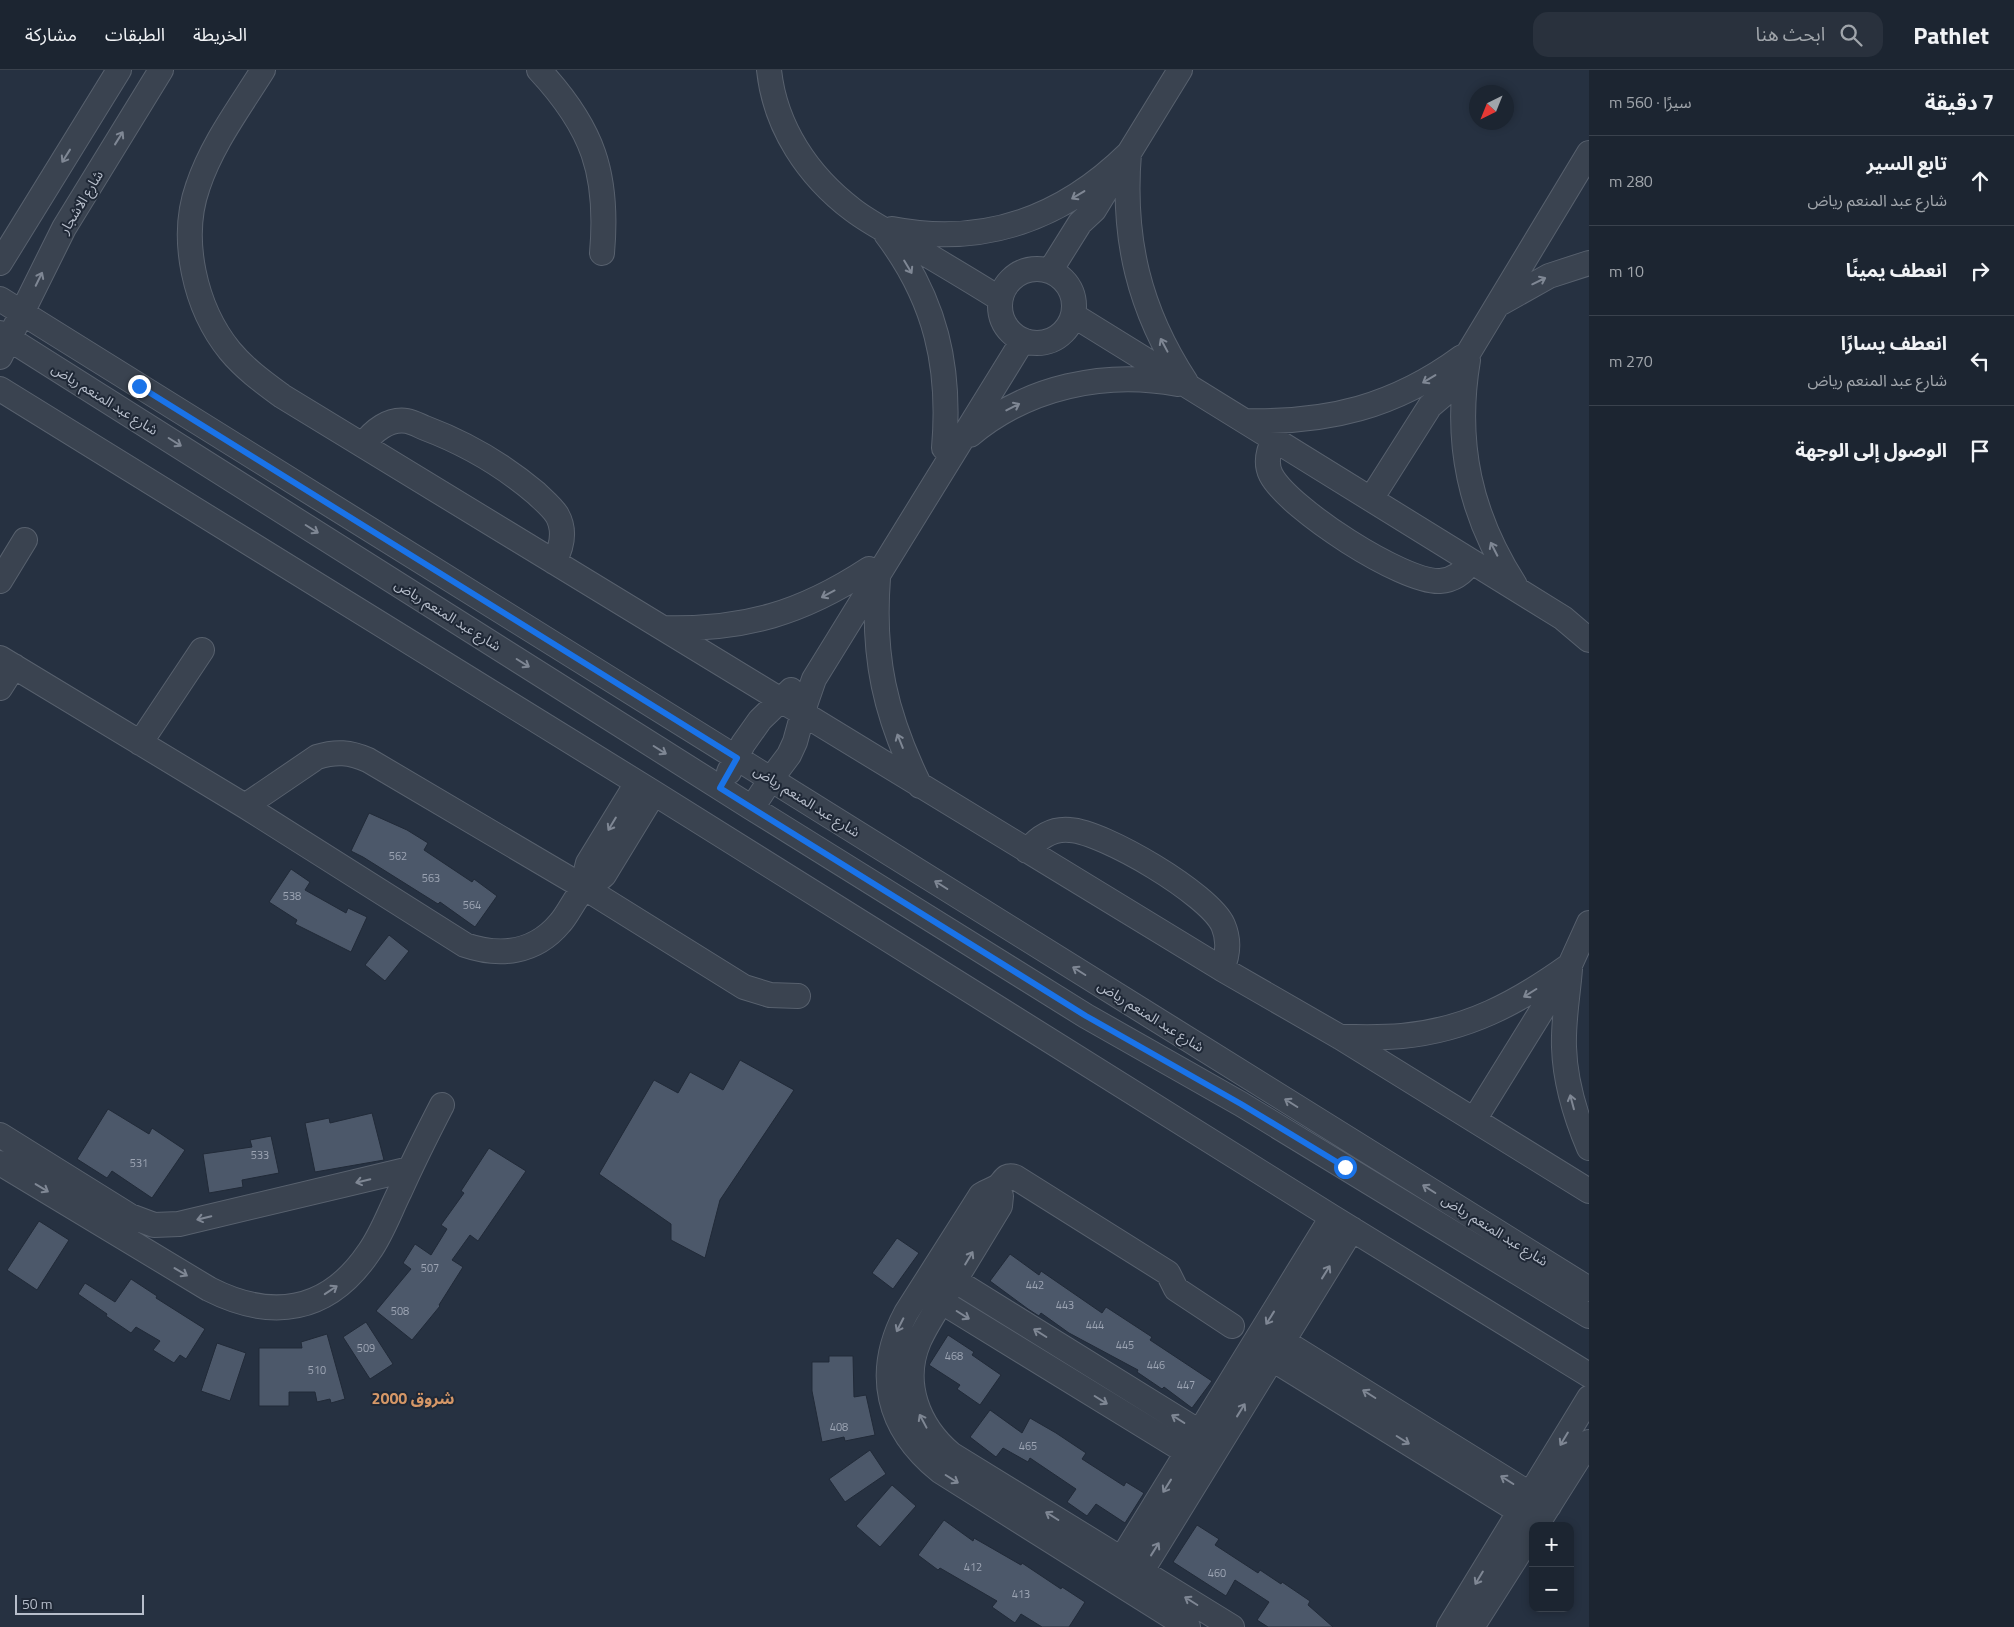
<!DOCTYPE html>
<html lang="ar">
<head>
<meta charset="utf-8">
<style>
  :root { --surface:#1c2531; --page:#29313d; --text:#f1f3f6; --muted:#a0a5ab; --line:#3a424d }
  body { margin:0; font-family:"Titillium Web","Noto Sans Arabic",sans-serif; background:var(--page); color:var(--text); direction:rtl }
  .controls { position:absolute; right:15px; bottom:15px; display:grid; overflow:hidden; border-radius:10px; box-shadow:0 2px 8px #0003 }
  .controls button { width:45px; height:45px; display:grid; place-items:center; padding:0; border:0; border-bottom:1px solid var(--line); background:var(--surface); color:var(--text); font:25px sans-serif }
  .compass { position:absolute; left:1469px; top:15px; width:45px; height:45px; border-radius:50%; background:var(--surface); box-shadow:0 2px 8px #0003; rotate:223deg }
  .scale { position:absolute; left:15px; bottom:12px; width:129px; box-sizing:border-box; padding-left:5px; border:2px solid #b7becb; border-top:0; font-size:14px; line-height:18px; white-space:nowrap; color:#b7becb; -webkit-text-stroke:4px #1f2836; paint-order:stroke }
  .stop { position:absolute; width:15px; height:15px; margin:-11px; border:4px solid #1a73e8; border-radius:50%; background:#fff }
  .stop.end { background:#1a73e8; border-color:#fff; box-shadow:0 1px 5px #0008 }
  .list { margin:0; padding:0; list-style:none }
  h2 { display:flex; justify-content:space-between; align-items:center; height:65px; margin:0; padding:0 20px; font-size:21px }
  h2 small { font-size:16px; font-weight:400; color:var(--muted) }
  .list li { display:grid; grid-template-columns:32px 1fr auto; gap:15px; align-items:center; box-sizing:border-box; height:90px; padding:0 20px; border-top:1px solid var(--line) }
  .list b { display:block; font-size:19px; white-space:nowrap }
  .list p { margin:0; font-size:16px; white-space:nowrap; color:var(--muted) }
  .list em { font-size:16px; font-style:normal; color:var(--muted) }
  .icon { flex:none; width:28px; height:28px; fill:none; stroke:currentColor; stroke-width:2; stroke-linecap:round; stroke-linejoin:round }
  .map { position:relative; flex:none; width:1589px; height:1557px; overflow:hidden; direction:ltr }
  header { display:flex; align-items:center; gap:30px; box-sizing:border-box; height:70px; padding:0 25px; background:var(--surface); border-bottom:1px solid var(--line) }
  header strong { font-size:24px }
  nav { display:flex; gap:28px; margin-inline-start:auto; font-size:18px }
  .search { width:350px; height:45px; background:var(--page); display:flex; align-items:center; gap:12px; box-sizing:border-box; padding:0 18px; border-radius:15px; color:var(--muted); font-size:19px }
  main { display:flex }
  aside { flex:1; background:var(--surface) }
  .map>svg:first-child { display:block }
  .building { fill:#4c586a; stroke:#212a38 }
  .lines { fill:none; stroke-linecap:round; stroke-linejoin:round }
  .minor-casing { stroke:#58616e; stroke-width:26 }
  .minor { stroke:#3a4350; stroke-width:24 }
  .oneway { stroke:#7f8794 }
  .route { stroke:#1a73e8; stroke-width:6 }
  .labels { text-anchor:middle; stroke-width:4; stroke-linejoin:round; paint-order:stroke }
  .number-label { font-size:11px; fill:#9ca4b3 }
  .street-label { font-size:14px; fill:#b7becb; stroke:#1f2836 }
  .quarter-label { font-size:16px; font-weight:bold; fill:#d59767; stroke:#1f2836 }
</style>
</head>
<body>
<header>
<strong>Pathlet</strong>
<div class="search"><svg class="icon" aria-label="search" viewBox="0 0 24 24"><circle cx="10" cy="10" r="6"/><path d="M15 15l6 6"/></svg>ابحث هنا</div>
<nav><a>الخريطة</a><a>الطبقات</a><a>مشاركة</a></nav>
</header>
<main>
<aside>
<h2>7 دقيقة<small>سيرًا · 560 m</small></h2>
<ul class="list">
<li><svg class="icon" aria-label="ahead" viewBox="0 0 24 24"><path d="M12 20V5M6 11l6-6 6 6"/></svg><div><b>تابع السير</b><p>شارع عبد المنعم رياض</p></div><em>280 m</em></li>
<li><svg class="icon" aria-label="right" viewBox="0 0 24 24"><path d="M7 20v-9h11M14 6l5 5-5 5"/></svg><div><b>انعطف يمينًا</b></div><em>10 m</em></li>
<li><svg class="icon" aria-label="left" viewBox="0 0 24 24"><path d="M17 20v-9H6M10 6l-5 5 5 5"/></svg><div><b>انعطف يسارًا</b><p>شارع عبد المنعم رياض</p></div><em>270 m</em></li>
<li><svg class="icon" aria-label="arrive" viewBox="0 0 24 24"><path d="M6 21V4h12l-3 4 3 4H6"/></svg><div><b>الوصول إلى الوجهة</b></div></li>
</ul>
</aside>
<div class="map">
<svg width="1589" height="1557" viewBox="0 0 1589 1557">
  <rect width="100%" height="100%" fill="#263141"/>
  <!-- building -->
  <path class="building" d="M369 743 407 760 428 773 424 780 472 812 474 809 497 826 475 857 440 832 438 834 363 787 351 781Z
    M291 799 310 812 305 820 346 843 348 838 367 847 351 882 295 854 297 850 269 832Z
    M389 865 409 881 385 911 365 895Z
    M740 990 794 1020 720 1130 705 1188 671 1170V1154L599 1104 654 1010 678 1023 690 1002 723 1020Z
    M108 1039 149 1064 152 1058 185 1080 152 1128 112 1101 107 1108 77 1089Z
    M372 1043 384 1090 315 1102 305 1053 329 1048 330 1053Z
    M271 1066 279 1103 242 1110 243 1117 209 1123 203 1084 252 1077 250 1070Z
    M489 1078 526 1101 478 1171 470 1165 452 1190 463 1197 439 1235 440 1236 412 1270 376 1241 411 1199 403 1193 415 1174 431 1185 447 1159 441 1155 464 1123 461 1121Z
    M39 1151 69 1170 37 1220 7 1200Z
    M897 1168 919 1183 893 1219 872 1203Z
    M1010 1184 1039 1205 1041 1201 1102 1243 1106 1237 1152 1267 1150 1270 1212 1311 1192 1338 1164 1317 1162 1319 1137 1302 1138 1300 1069 1263 1041 1243 1039 1246 1028 1239 990 1211Z
    M131 1209 157 1226 156 1228 205 1259 186 1289 180 1285 174 1293 153 1280 160 1271 136 1257 131 1263 106 1246 107 1244 78 1224 85 1213 115 1232Z
    M366 1252 393 1294 370 1309 343 1267Z
    M327 1264 345 1329 331 1333 330 1329 317 1332 315 1322H289V1336H259V1278H302L301 1272Z
    M948 1265 974 1282 972 1285 1001 1305 980 1335 957 1319 960 1315 929 1295Z
    M217 1273 246 1283 230 1331 201 1321Z
    M829 1286H853L854 1327 866 1325 875 1365 845 1371 844 1367 822 1372 812 1321V1292H829Z
    M990 1340 1022 1363 1030 1348 1056 1363 1086 1383 1082 1389 1124 1416 1126 1412 1144 1423 1125 1453 1096 1434 1087 1446 1067 1432 1076 1419 1030 1388 1028 1392 1003 1378 996 1387 970 1367Z
    M870 1380 886 1404 845 1432 829 1409Z
    M892 1415 916 1436 880 1477 856 1456Z
    M944 1450 973 1471 974 1468 1021 1495 1022 1493 1061 1519 1062 1517 1085 1532 1069 1557H1042L1021 1544 1015 1553 992 1537 997 1531 940 1498 938 1500 918 1485Z
    M1197 1455 1219 1469 1215 1475 1258 1503 1260 1500 1281 1514 1282 1512 1310 1531 1308 1535 1333 1557H1268L1257 1550 1269 1532 1235 1510 1226 1526 1173 1492Z"/>
  <g class="lines">
    <defs>
      <path id="minor" d="M263 0C240 37 212 74 198 116 179 169 195 238 230 281 245 299 263 312 282 326L1222 899 1340 967 1589 1121
        M539 0C593 58 609 104 602 183
        M769 0C775 57 808 106 853 140 870 153 890 163 909 174 939 192 970 210 1000 229
        M1129 83C1122 169 1139 240 1186 312
        M892 159C984 177 1063 148 1129 83
        M886 164C936 230 951 297 944 378
        M0 193 119 0
        M1000 236a37 37 0 1 1 74 0a37 37 0 1 1-74 0Z
        M1050 201 1080 153 1094 140 1180 0
        M0 229 1589 1219
        M1501 233 1549 206 1589 193
        M1073 245 1563 548 1589 570
        M0 263 752 738 1086 946 1241 1034 1589 1246
        M0 287 64 158 161 0
        M1468 290C1454 373 1470 445 1515 515
        M0 319 654 723 1332 1147 1589 1305
        M1245 351C1328 353 1394 337 1462 287
        M970 365C1027 317 1105 300 1178 314
        M1274 369C1268 381 1265 393 1271 405 1289 439 1403 513 1440 511 1454 510 1464 502 1471 491
        M363 375C373 361 389 348 407 351 413 352 420 356 425 358 465 373 503 395 536 423 543 430 551 436 557 445 566 461 562 477 554 492
        M1371 429 1430 336 1443 325 1589 83
        M878 508C872 587 885 645 920 716
        M0 511 25 470
        M664 558C745 560 802 543 869 499
        M0 588 245 736 465 875C500 887 535 883 560 853 569 843 575 827 585 818 591 813 597 812 604 805L654 723
        M0 618 14 596
        M140 673 202 580
        M729 702 743 674 760 650 791 620
        M245 736 317 687C336 681 350 682 368 690L585 818 744 917 770 925 798 926
        M752 738 771 709 789 685 795 672 806 632 814 609 1023 270
        M1027 781C1038 768 1052 758 1070 760 1104 762 1209 824 1223 855 1230 871 1228 885 1222 899
        M585 818V805L588 793 637 713
        M1570 899C1568 925 1563 951 1564 977 1565 1012 1575 1045 1589 1078
        M1340 967C1360 967 1381 968 1402 966 1467 960 1517 933 1570 895
        M1474 1050 1570 895 1589 853
        M0 1065 130 1146 154 1155 179 1154 410 1099
        M0 1093 209 1219C272 1251 328 1243 369 1182 382 1164 390 1141 400 1121 413 1092 427 1064 442 1035
        M997 1117 1001 1126 1000 1136C984 1162 968 1189 952 1215 941 1233 928 1251 919 1271 901 1313 918 1356 951 1384L1232 1557
        M943 1203 1214 1371
        M929 1224 1201 1391
        M1283 1271 1549 1436
        M1272 1289 1538 1453
        M1541 1448 1589 1372
        M1114 1501 1332 1147
        M1133 1515 1352 1159
        M1188 1557 940 1401C887 1358 874 1303 906 1243L981 1125C987 1121 992 1120 997 1117 1005 1112 1003 1104 1015 1107L1168 1203 1176 1219 1232 1256
        M1449 1557 1589 1328
        M1472 1557 1533 1461"/>
    </defs>
    <!-- minor casing -->
    <use href="#minor" class="minor-casing"/>
    <!-- minor -->
    <use href="#minor" class="minor"/>
  </g>
  <!-- one-way arrows -->
  <defs><path id="oneway-shaft" d="M-6 0H5M1.5-3L5.5 0L1.5 3" fill="none" stroke-width="1.6" stroke-linecap="round" stroke-linejoin="round" transform="scale(1.25)"/></defs>
  <g class="oneway">
    <use href="#oneway-shaft" transform="translate(119 68) rotate(-58)"/>
    <use href="#oneway-shaft" transform="translate(66 86) rotate(122)"/>
    <use href="#oneway-shaft" transform="translate(1078 125) rotate(149)"/>
    <use href="#oneway-shaft" transform="translate(908 197) rotate(59)"/>
    <use href="#oneway-shaft" transform="translate(39 209) rotate(-64)"/>
    <use href="#oneway-shaft" transform="translate(1539 211) rotate(-26)"/>
    <use href="#oneway-shaft" transform="translate(1164 275) rotate(-118)"/>
    <use href="#oneway-shaft" transform="translate(1429 309) rotate(149)"/>
    <use href="#oneway-shaft" transform="translate(1013 337) rotate(-27)"/>
    <use href="#oneway-shaft" transform="translate(175 372) rotate(32)"/>
    <use href="#oneway-shaft" transform="translate(312 459) rotate(32)"/>
    <use href="#oneway-shaft" transform="translate(1494 479) rotate(-117)"/>
    <use href="#oneway-shaft" transform="translate(828 524) rotate(152)"/>
    <use href="#oneway-shaft" transform="translate(523 593) rotate(32)"/>
    <use href="#oneway-shaft" transform="translate(900 671) rotate(-112)"/>
    <use href="#oneway-shaft" transform="translate(660 680) rotate(32)"/>
    <use href="#oneway-shaft" transform="translate(612 754) rotate(121)"/>
    <use href="#oneway-shaft" transform="translate(941 815) rotate(-148)"/>
    <use href="#oneway-shaft" transform="translate(1079 901) rotate(-148)"/>
    <use href="#oneway-shaft" transform="translate(1530 923) rotate(148)"/>
    <use href="#oneway-shaft" transform="translate(1572 1032) rotate(-105)"/>
    <use href="#oneway-shaft" transform="translate(1291 1033) rotate(-148)"/>
    <use href="#oneway-shaft" transform="translate(363 1111) rotate(167)"/>
    <use href="#oneway-shaft" transform="translate(42 1118) rotate(31)"/>
    <use href="#oneway-shaft" transform="translate(1429 1119) rotate(-148)"/>
    <use href="#oneway-shaft" transform="translate(204 1148) rotate(167)"/>
    <use href="#oneway-shaft" transform="translate(969 1188) rotate(-59)"/>
    <use href="#oneway-shaft" transform="translate(181 1202) rotate(31)"/>
    <use href="#oneway-shaft" transform="translate(1326 1202) rotate(-58)"/>
    <use href="#oneway-shaft" transform="translate(331 1220) rotate(-34)"/>
    <use href="#oneway-shaft" transform="translate(963 1245) rotate(32)"/>
    <use href="#oneway-shaft" transform="translate(1270 1248) rotate(122)"/>
    <use href="#oneway-shaft" transform="translate(900 1255) rotate(117)"/>
    <use href="#oneway-shaft" transform="translate(1040 1263) rotate(-148)"/>
    <use href="#oneway-shaft" transform="translate(1369 1324) rotate(-148)"/>
    <use href="#oneway-shaft" transform="translate(1101 1330) rotate(32)"/>
    <use href="#oneway-shaft" transform="translate(1241 1340) rotate(-58)"/>
    <use href="#oneway-shaft" transform="translate(1178 1349) rotate(-148)"/>
    <use href="#oneway-shaft" transform="translate(923 1351) rotate(-118)"/>
    <use href="#oneway-shaft" transform="translate(1564 1369) rotate(121)"/>
    <use href="#oneway-shaft" transform="translate(1403 1370) rotate(32)"/>
    <use href="#oneway-shaft" transform="translate(952 1409) rotate(32)"/>
    <use href="#oneway-shaft" transform="translate(1507 1410) rotate(-148)"/>
    <use href="#oneway-shaft" transform="translate(1167 1416) rotate(122)"/>
    <use href="#oneway-shaft" transform="translate(1052 1446) rotate(-148)"/>
    <use href="#oneway-shaft" transform="translate(1155 1479) rotate(-58)"/>
    <use href="#oneway-shaft" transform="translate(1479 1508) rotate(121)"/>
    <use href="#oneway-shaft" transform="translate(1191 1531) rotate(-148)"/>
  </g>
  <g class="lines">
    <!-- route -->
    <path class="route" d="M139 316 737 688 720 718 1086 946 1241 1034 1345 1097"/>
  </g>
  <g class="labels">
    <!-- number labels -->
    <g class="number-label">
      <text x="398" y="790">562</text>
      <text x="431" y="812">563</text>
      <text x="292" y="830">538</text>
      <text x="472" y="839">564</text>
      <text x="260" y="1089">533</text>
      <text x="139" y="1097">531</text>
      <text x="430" y="1202">507</text>
      <text x="1035" y="1219">442</text>
      <text x="1065" y="1239">443</text>
      <text x="400" y="1245">508</text>
      <text x="1095" y="1259">444</text>
      <text x="1125" y="1279">445</text>
      <text x="366" y="1282">509</text>
      <text x="954" y="1290">468</text>
      <text x="1156" y="1299">446</text>
      <text x="317" y="1304">510</text>
      <text x="1186" y="1319">447</text>
      <text x="839" y="1361">408</text>
      <text x="1028" y="1380">465</text>
      <text x="973" y="1501">412</text>
      <text x="1217" y="1507">460</text>
      <text x="1021" y="1528">413</text>
    </g>
    <!-- street labels -->
    <g class="street-label">
      <text transform="translate(81 132) rotate(-59)" y="5">شارع الاشجار</text>
      <text transform="translate(105 329) rotate(32)" y="5">شارع عبد المنعم رياض</text>
      <text transform="translate(448 545) rotate(32)" y="5">شارع عبد المنعم رياض</text>
      <text transform="translate(807 731) rotate(32)" y="5">شارع عبد المنعم رياض</text>
      <text transform="translate(1151 946) rotate(32)" y="5">شارع عبد المنعم رياض</text>
      <text transform="translate(1495 1160) rotate(32)" y="5">شارع عبد المنعم رياض</text>
    </g>
    <!-- quarter labels -->
    <g class="quarter-label">
      <text x="413" y="1334">شروق 2000</text>
    </g>
  </g>
</svg>
<div class="controls">
<button>+</button>
<button>−</button>
</div>
<svg class="compass" viewBox="-18 -18 36 36"><path d="M0-13l5 13h-10z" fill="#e53935"/><path d="M0 13l5-13h-10z" fill="#a0a5ab"/></svg>
<div class="scale">50 m</div>
<div class="stop" style="left:1345px;top:1097px"></div>
<div class="stop end" style="left:139px;top:316px"></div>
</div>
</main>
</body>
</html>
